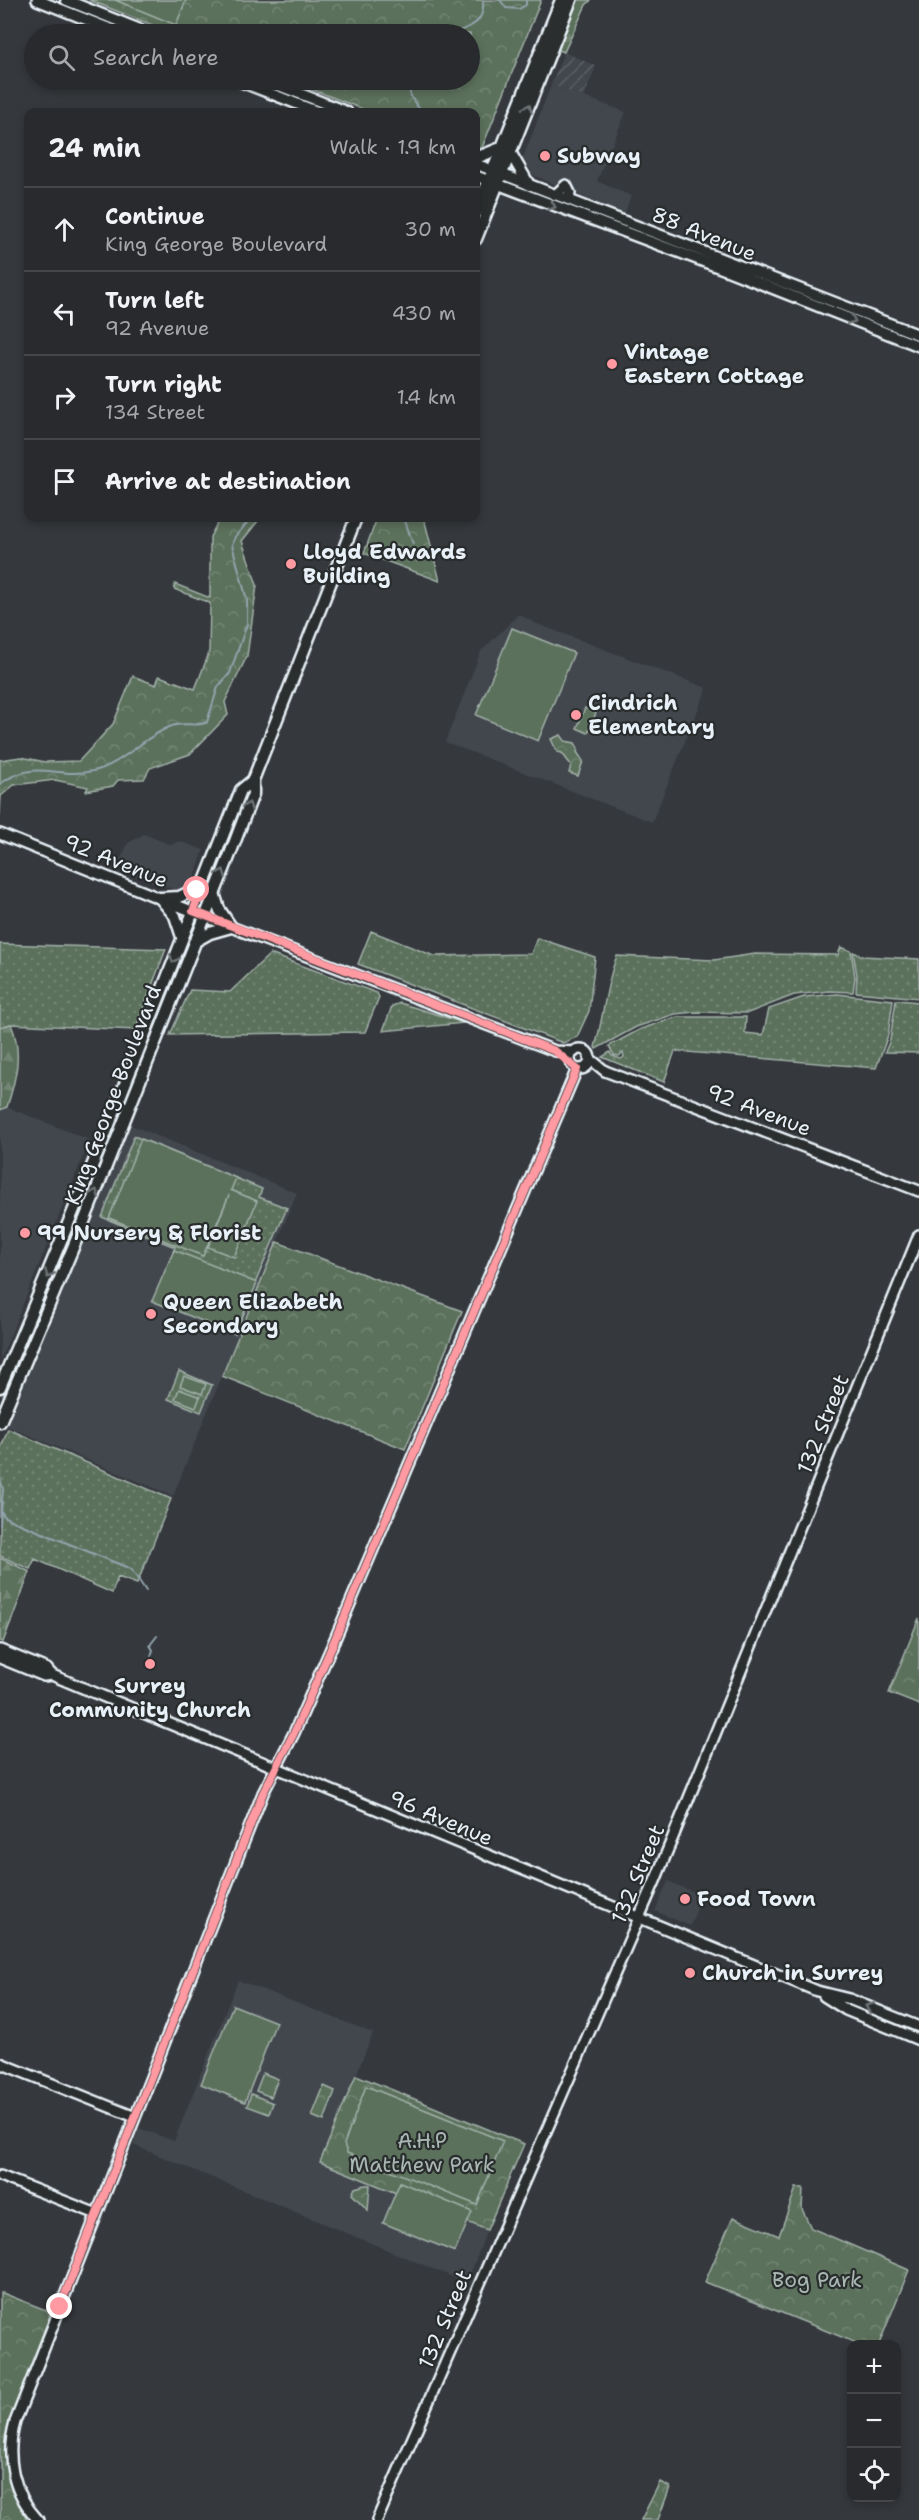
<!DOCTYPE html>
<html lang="en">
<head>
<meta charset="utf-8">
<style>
  :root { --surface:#282a2d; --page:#303235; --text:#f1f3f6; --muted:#a5a7aa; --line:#444649 }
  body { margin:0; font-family:"Shantell Sans",sans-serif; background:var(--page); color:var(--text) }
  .controls { position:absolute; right:18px; bottom:18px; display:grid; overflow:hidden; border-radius:12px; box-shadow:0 3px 9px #0003 }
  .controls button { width:54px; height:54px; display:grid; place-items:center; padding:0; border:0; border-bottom:2px solid var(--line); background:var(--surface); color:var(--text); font:30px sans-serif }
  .stop { position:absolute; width:18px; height:18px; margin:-14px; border:4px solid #ff9aa2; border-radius:50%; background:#fff }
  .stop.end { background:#ff9aa2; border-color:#fff; box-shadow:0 2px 6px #0008 }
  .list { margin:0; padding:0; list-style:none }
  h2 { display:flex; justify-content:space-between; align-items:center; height:78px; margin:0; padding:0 24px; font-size:26px }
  h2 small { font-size:20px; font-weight:400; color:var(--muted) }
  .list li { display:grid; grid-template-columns:39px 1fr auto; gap:18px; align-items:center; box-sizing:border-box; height:84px; padding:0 24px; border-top:2px solid var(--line) }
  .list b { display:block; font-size:22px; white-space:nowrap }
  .list p { margin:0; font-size:20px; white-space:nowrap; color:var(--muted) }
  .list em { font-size:20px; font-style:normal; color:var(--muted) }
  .icon { flex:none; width:33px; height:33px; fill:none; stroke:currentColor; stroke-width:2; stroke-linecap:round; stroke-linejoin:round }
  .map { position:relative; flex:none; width:919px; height:2520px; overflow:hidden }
  .search { position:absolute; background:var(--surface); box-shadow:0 3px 9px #0003; left:24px; top:24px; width:456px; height:66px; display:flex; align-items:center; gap:15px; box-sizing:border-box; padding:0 21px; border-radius:33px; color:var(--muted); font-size:22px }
  .panel { position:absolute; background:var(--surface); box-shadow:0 3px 9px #0003; left:24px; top:108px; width:456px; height:414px; border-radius:12px }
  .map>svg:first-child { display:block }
  .built { fill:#42464d }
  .industrial { fill:url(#industrial-furrows) }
  .grass { fill:url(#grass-dots); stroke:#a2b1aa; stroke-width:1.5 }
  .forest { fill:url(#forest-firs); stroke:#a2b1aa; stroke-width:1.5 }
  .park { fill:url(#park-crowns); stroke:#a2b1aa; stroke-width:1.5 }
  .pitch { fill:#5c715c; stroke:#a2b1aa; stroke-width:1.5 }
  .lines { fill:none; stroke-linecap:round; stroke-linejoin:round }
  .stream { stroke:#92a4ae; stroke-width:2 }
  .secondary-casing { stroke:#e8f1f8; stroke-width:14 }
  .primary-casing { stroke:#e8f1f8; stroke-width:15 }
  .secondary { stroke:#2a2d2e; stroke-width:9 }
  .primary { stroke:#2a2d2e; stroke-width:10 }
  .oneway { stroke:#6c7275 }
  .route { stroke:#ff9aa2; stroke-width:8 }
  .poi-dot { fill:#ff9aa2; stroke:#2a2d2e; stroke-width:2 }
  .labels { text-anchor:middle; stroke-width:4.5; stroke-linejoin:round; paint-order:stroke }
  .poi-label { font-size:21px; font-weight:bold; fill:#e8f1f8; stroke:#2a2d2e; text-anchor:start }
  .street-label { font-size:21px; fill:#e8f1f8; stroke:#2a2d2e }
  .park-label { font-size:21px; fill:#a9b7b2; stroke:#2a2d2e }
</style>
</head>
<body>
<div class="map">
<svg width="919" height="2520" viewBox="0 0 919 2520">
  <defs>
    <pattern id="industrial-furrows" width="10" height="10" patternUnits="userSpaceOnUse" patternTransform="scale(1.5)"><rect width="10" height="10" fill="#42464d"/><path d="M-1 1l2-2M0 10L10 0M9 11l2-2" fill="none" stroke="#5d6167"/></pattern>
    <pattern id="grass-dots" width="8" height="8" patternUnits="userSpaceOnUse" patternTransform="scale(1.5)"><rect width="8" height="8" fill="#5c715c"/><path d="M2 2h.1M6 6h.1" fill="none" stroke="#738674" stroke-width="1.8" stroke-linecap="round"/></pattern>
    <pattern id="forest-firs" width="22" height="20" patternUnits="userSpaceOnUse" patternTransform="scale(1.5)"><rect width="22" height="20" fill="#5c715c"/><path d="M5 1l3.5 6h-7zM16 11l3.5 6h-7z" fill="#738674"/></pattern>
    <pattern id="park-crowns" width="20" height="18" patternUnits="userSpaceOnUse" patternTransform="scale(1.5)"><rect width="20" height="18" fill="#5c715c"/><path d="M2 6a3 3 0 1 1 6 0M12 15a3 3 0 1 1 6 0" fill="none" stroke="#738674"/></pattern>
  </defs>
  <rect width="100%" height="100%" fill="#35383c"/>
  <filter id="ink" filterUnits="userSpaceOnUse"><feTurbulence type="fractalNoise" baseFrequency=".0167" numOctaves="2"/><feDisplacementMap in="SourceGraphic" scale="12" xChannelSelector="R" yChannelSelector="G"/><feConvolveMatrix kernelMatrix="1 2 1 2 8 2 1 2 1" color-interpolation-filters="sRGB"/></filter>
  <g filter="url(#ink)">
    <!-- built -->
    <path class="built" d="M551 85 626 112 597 181 631 196 624 215 533 175 523 158Z
      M519 614 535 623 707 688 652 822 445 742 481 651Z
      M144 834 171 845 179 841 204 850 192 885 184 890 177 891 117 867 128 843Z
      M7 1107 90 1140 0 1361V1110Z
      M131 1125 297 1193 173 1496 7 1426Z
      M668 1881 702 1896 690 1926 655 1911Z
      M238 1980 373 2033 321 2162 487 2230 467 2283 133 2145 139 2128 174 2141Z"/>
    <!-- industrial -->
    <path class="industrial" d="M564 52 596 66 584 97 551 85Z"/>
    <!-- grass -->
    <path class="grass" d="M371 931 434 956 531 954 537 938 595 957 589 1011 577 1037 563 1043 358 964Z
      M0 944 166 949 135 1030 11 1024 0 1027Z
      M841 947 851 951 855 977 853 992 829 991 794 995 748 1013 695 1012 675 1014 636 1027 596 1049 595 1047C604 1017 605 985 617 956L714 960 755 954 838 955Z
      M853 952 863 956 919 959V998L856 992 857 975Z
      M270 954 377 993 379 997 365 1032 170 1035 190 990 230 992Z
      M837 994 893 1000 888 1035 876 1068 675 1051 664 1082 602 1057 610 1052 612 1056 621 1059 624 1057 623 1053 619 1056 614 1055 609 1046 641 1029 677 1017H746L745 1033 763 1035 769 1009 804 997Z
      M896 1000 919 1002V1053L885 1052 890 1040Z
      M400 1003 464 1023 383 1031 392 1006Z
      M134 1136 262 1189 259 1197 287 1208 234 1333 154 1300 175 1247 102 1217Z
      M8 1429 171 1499 137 1584 118 1577 112 1593 35 1559 30 1569 0 1556V1450Z"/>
    <!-- forest -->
    <path class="forest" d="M577 0H591L586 5 564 52 556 49Z
      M11 1024C23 1053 16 1079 7 1107L0 1110V1027Z
      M0 1558 30 1572 3 1642 0 1641Z"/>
    <!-- park -->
    <path class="park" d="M89 0H541L482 148 476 149V112H370L288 80H470V34H175Z
      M220 518H256L258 521 242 541 257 585 247 656 225 702 228 715 190 754 150 768 144 779 118 780 113 786 86 791 88 787 55 780 14 785 1 796 0 816V760L21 757 45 762 79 761 113 724 133 676 156 685 159 676 195 689 209 653 210 603 174 589 175 584 210 598V537Z
      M377 518H424L440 581 364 553Z
      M561 735 565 741 575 743 578 748 577 752 583 761 578 776 569 773 571 765 562 753 557 752 551 739Z
      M277 1242 462 1311 405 1449 222 1376Z
      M179 1371 212 1385 201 1412 168 1399Z
      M919 1618V1705L889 1693Z
      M263 2073 278 2079 271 2097 256 2091Z
      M356 2075 524 2144 487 2230 320 2162Z
      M324 2086 335 2091 324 2121 312 2116Z
      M365 2185H370L368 2210 352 2194 355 2188Z
      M796 2188H803L802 2209 811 2228 909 2270 879 2344H859L705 2282 733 2217 779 2236Z
      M0 2292 46 2310 50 2316 11 2417 6 2440V2460L10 2482 27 2520H0Z
      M660 2482 670 2487 658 2520H641Z"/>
    <!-- pitch -->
    <path class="pitch" d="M115 0H186L176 25Z
      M512 628 574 653 538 741 476 715Z
      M585 708 596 713 588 733 577 728Z
      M141 1139 236 1178 231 1190 257 1201 234 1257 208 1247 229 1195 203 1256 109 1218Z
      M174 1250 257 1283 235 1334 152 1301Z
      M184 1376 206 1384 202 1394 180 1386Z
      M179 1389 200 1397 196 1407 175 1399Z
      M233 2005 276 2022 245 2102 201 2084Z
      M366 2086 503 2141 477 2205 347 2153 344 2144Z
      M251 2094 273 2103 269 2114 247 2106Z
      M400 2182 472 2212 455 2252 383 2223Z"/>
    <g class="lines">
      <!-- stream -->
      <path class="stream" d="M500 0 506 8 519 9 526 5V0
        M452 34C471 26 485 24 483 0
        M410 80C407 95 413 101 422 112
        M404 518 413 544
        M0 784C34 758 57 779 93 771 122 765 144 736 172 726 184 721 195 728 207 722L218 687 230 673 247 624V600L232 545 235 537 251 518
        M0 1478 3 1489 0 1525
        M1 1511 5 1517 13 1521 131 1569 146 1591
        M151 1656 153 1650 150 1645 157 1636"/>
      <defs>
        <path id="secondary" d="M37 0 123 34
          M66 0 151 34
          M236 80 318 112
          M265 80 347 112
          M476 164 919 335
          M476 176 726 270 919 346
          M555 195 566 185 570 193 569 200
          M0 834 231 927 555 1051 574 1052
          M570 1059a10 10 0 1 1 20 0a10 10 0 1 1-20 0Z
          M589 1058 605 1071 919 1191
          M0 1650 47 1669 52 1675
          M0 1658 44 1676 52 1675 83 1688 817 1991 849 1999 919 2027
          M824 1996 846 2010 919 2040
          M0 2063 135 2117
          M0 2176 97 2214
          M38 2520C13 2493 5 2457 15 2422L263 1793 294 1733 332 1646 577 1069
          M377 2520 655 1881 919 1235"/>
        <path id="primary" d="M510 152 529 185
          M476 158 501 148
          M476 212 561 0
          M476 239 571 0
          M160 898 175 916 182 937
          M160 898 179 897 203 886
          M194 942 210 933 231 927 219 909 214 893
          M0 1387 103 1140 241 790 253 780
          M0 1422 85 1219 229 857 253 794V780L356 518"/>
      </defs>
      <!-- secondary casing -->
      <use href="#secondary" class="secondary-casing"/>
      <!-- primary casing -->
      <use href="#primary" class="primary-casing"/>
      <!-- secondary -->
      <use href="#secondary" class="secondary"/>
      <!-- primary -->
      <use href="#primary" class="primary"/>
    </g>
    <!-- one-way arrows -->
    <defs><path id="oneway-chevron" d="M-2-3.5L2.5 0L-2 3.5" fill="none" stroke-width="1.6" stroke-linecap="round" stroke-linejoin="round" transform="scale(1.5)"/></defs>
    <g class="oneway">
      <use href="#oneway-chevron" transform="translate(528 108) rotate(-68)"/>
      <use href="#oneway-chevron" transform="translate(552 206) rotate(21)"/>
      <use href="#oneway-chevron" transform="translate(852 320) rotate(23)"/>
      <use href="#oneway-chevron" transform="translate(248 806) rotate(-69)"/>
      <use href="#oneway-chevron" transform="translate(222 873) rotate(-68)"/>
      <use href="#oneway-chevron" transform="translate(174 959) rotate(111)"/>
      <use href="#oneway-chevron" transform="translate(95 1193) rotate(-69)"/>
      <use href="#oneway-chevron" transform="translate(49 1274) rotate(112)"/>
      <use href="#oneway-chevron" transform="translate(869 2007) rotate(-158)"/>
    </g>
  </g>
  <g class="lines" filter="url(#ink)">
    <!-- route -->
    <path class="route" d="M60 2307 263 1793 294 1733 332 1646 577 1069 555 1051 193 911 203 886 197 890"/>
  </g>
  <!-- markers -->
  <g class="poi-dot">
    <circle cx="545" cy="156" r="6"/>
    <circle cx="612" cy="364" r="6"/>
    <circle cx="291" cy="564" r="6"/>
    <circle cx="576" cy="715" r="6"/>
    <circle cx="25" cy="1233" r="6"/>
    <circle cx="151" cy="1314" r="6"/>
    <circle cx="150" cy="1664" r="6"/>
    <circle cx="685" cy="1899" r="6"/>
    <circle cx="690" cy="1973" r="6"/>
  </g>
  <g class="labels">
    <!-- poi labels -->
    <g class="poi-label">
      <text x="557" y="163">Subway</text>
      <text x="624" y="359">Vintage<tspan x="624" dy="24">Eastern Cottage</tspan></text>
      <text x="303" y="559">Lloyd Edwards<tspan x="303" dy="24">Building</tspan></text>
      <text x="588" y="710">Cindrich<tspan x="588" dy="24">Elementary</tspan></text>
      <text x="37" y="1240">99 Nursery &amp; Florist</text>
      <text x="163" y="1309">Queen Elizabeth<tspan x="163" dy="24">Secondary</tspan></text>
      <text x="150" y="1693" text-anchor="middle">Surrey<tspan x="150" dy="24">Community Church</tspan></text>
      <text x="697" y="1906">Food Town</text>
      <text x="702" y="1980">Church in Surrey</text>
    </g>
    <!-- street labels -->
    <g class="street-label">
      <text transform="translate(704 234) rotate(22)" y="7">88 Avenue</text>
      <text transform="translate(116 861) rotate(22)" y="7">92 Avenue</text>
      <text transform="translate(113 1095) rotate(-69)" y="7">King George Boulevard</text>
      <text transform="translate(759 1110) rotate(21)" y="7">92 Avenue</text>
      <text transform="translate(823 1424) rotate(-68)" y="7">132 Street</text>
      <text transform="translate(441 1818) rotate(23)" y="7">96 Avenue</text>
      <text transform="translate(638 1874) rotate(-67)" y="7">132 Street</text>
      <text transform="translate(445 2319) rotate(-67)" y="7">132 Street</text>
    </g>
    <!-- park labels -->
    <g class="park-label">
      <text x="422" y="2148">A.H.P<tspan x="422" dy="24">Matthew Park</tspan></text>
      <text x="817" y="2287">Bog Park</text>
    </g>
  </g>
</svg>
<div class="controls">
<button>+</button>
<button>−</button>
<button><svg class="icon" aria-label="locate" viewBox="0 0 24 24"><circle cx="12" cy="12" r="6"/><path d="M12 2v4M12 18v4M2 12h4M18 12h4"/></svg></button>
</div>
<div class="stop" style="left:197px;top:890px"></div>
<div class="stop end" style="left:60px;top:2307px"></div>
<div class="search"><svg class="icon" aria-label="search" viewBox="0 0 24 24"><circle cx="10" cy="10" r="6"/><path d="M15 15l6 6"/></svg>Search here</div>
<section class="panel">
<h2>24 min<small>Walk · 1.9 km</small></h2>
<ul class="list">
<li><svg class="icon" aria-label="ahead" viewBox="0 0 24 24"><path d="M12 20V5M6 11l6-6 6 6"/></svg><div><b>Continue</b><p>King George Boulevard</p></div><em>30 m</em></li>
<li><svg class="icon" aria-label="left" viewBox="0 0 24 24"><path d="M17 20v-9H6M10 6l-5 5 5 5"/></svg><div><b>Turn left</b><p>92 Avenue</p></div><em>430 m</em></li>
<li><svg class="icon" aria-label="right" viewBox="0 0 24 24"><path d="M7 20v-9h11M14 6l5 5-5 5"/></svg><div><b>Turn right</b><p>134 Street</p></div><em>1.4 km</em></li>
<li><svg class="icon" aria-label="arrive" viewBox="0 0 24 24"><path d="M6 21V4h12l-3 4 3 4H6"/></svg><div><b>Arrive at destination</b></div></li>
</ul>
</section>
</div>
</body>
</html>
